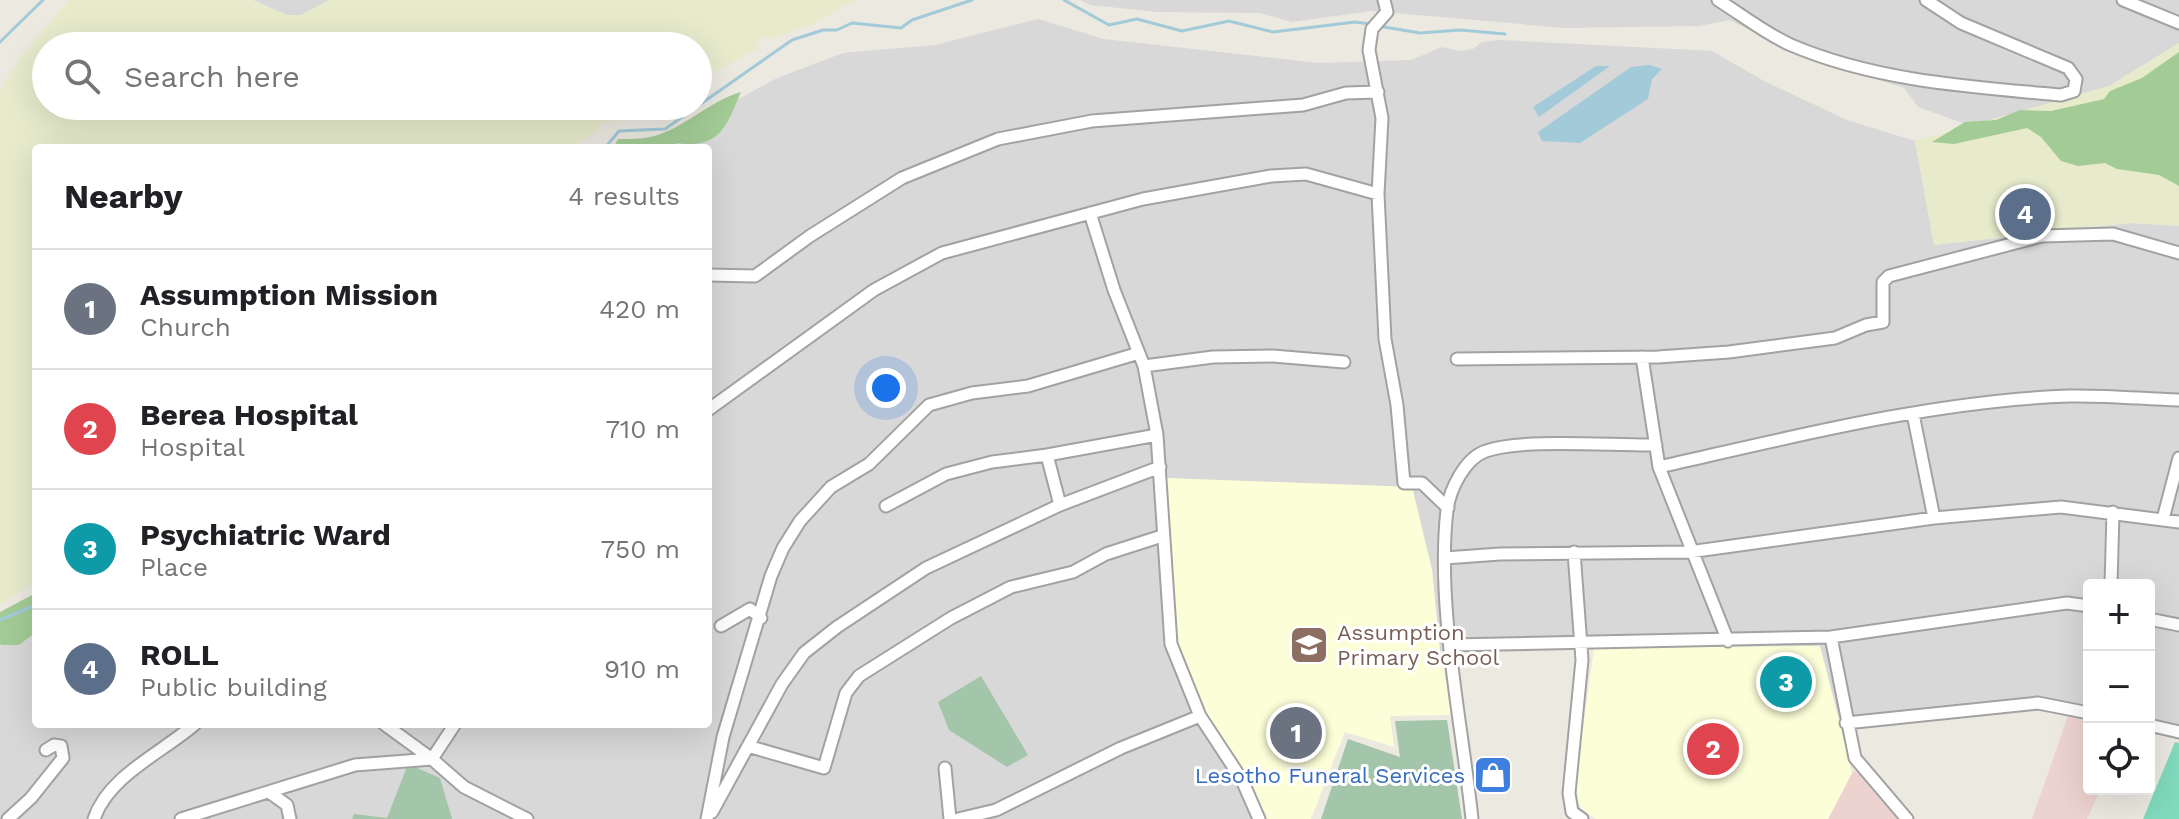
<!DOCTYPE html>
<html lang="en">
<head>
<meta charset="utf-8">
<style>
  :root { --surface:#fff; --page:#f2f2f2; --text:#202124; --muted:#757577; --line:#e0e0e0; --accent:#111827 }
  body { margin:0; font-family:"Work Sans",sans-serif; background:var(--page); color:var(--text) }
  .controls { position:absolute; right:24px; bottom:24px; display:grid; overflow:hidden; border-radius:8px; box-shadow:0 8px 32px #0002 }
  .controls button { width:72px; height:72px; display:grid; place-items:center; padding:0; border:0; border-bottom:2px solid var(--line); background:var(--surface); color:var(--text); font:40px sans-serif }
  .you { position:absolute; left:886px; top:388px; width:28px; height:28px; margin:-20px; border:6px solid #fff; border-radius:50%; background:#1a73e8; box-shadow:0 0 0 12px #1a73e833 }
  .badge { display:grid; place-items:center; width:52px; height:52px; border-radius:50%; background:var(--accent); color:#fff; font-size:26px; font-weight:700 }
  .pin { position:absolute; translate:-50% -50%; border:4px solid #fff; box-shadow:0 2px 8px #0006 }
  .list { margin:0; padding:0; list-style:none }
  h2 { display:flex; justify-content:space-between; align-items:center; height:104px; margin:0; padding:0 32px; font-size:34px }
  h2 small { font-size:26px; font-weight:400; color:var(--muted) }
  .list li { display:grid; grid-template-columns:52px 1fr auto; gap:24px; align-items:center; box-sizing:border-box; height:120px; padding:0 32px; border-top:2px solid var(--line) }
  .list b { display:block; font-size:30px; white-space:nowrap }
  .list p { margin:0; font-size:26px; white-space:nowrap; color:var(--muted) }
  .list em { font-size:26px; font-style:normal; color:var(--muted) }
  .icon { flex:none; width:44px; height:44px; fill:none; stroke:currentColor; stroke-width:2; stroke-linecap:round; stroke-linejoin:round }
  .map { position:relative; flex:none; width:2179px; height:819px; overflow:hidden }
  .search { position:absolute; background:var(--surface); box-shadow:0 8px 32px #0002; left:32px; top:32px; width:680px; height:88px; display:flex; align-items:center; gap:20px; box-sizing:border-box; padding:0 28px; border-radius:44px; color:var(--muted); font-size:30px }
  .panel { position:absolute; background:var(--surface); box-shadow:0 8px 32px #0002; left:32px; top:144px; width:680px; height:584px; border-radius:8px }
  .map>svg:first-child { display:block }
  .residential { fill:#d9d8d8 }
  .commercial { fill:#edd3d0 }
  .education { fill:#fcfed8 }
  .farmland { fill:#e7ebcc }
  .forest { fill:#a3cb96 }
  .cemetery { fill:#a3c5aa }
  .pitch { fill:#80dabc }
  .water { fill:#a2cad9 }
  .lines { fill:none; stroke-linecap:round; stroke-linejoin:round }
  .stream { stroke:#a2cad9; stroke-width:3 }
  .minor-casing { stroke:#a2a2a2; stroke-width:15 }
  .minor { stroke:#fff; stroke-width:11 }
  .labels { text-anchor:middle; stroke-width:6; stroke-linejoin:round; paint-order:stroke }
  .education-label { font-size:22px; fill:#785e54; stroke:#fff; text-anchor:start }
  .shop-label { font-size:22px; fill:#366cbe; stroke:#fff; text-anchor:end }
</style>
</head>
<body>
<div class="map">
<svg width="2179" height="819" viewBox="0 0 2179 819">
  <rect width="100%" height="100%" fill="#ece9e1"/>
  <!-- residential -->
  <path class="residential" d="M253 0H329L302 15H287Z
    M1080 0H2179V43L2109 86 1971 126 1918 107 1904 88 1801 55 1730 20 1699 26 1565 28 1372 11 1292 22 1260 13 1157 12 1090 5Z
    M1038 19 1104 39 1318 63 1411 60 1442 47 1460 51 1473 49 1482 42 1502 40 1712 51 1764 81 1847 120 1915 141 1934 245 2130 223 2179 226V726L2149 721V585H2089V707L2031 697 1839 718 1820 646 1440 651 1432 569 1412 487 1166 478 1245 779 1265 819H0V646L36 630V724H708V148H629L720 109 777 78 843 53 935 45Z"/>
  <!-- commercial -->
  <path class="commercial" d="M2069 713 2089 718V789H2101L2087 819H2032Z
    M1867 764 1883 779 1915 819H1828L1852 773Z"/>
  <!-- education -->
  <path class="education" d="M1165 478 1412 487 1432 570 1440 651 1453 715 1390 716 1394 747 1345 732 1311 819H1265L1203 708 1177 639Z
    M1820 646 1852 773 1828 819H1596L1582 809 1574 794 1594 648Z"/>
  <!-- farmland -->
  <path class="farmland" d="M69 0H252L287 15H301L329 0H856L813 24 771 39 761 37 757 49 698 81V46H46V106H652L648 113 640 118 603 122 596 132 569 148H36V581L0 605V90L20 58Z
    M2179 43V226L2130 223 1934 245 1915 141 2109 86Z"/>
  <!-- forest -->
  <path class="forest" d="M2179 52V186L2159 175 2117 169 2105 163 2078 166 2061 161 2041 137 2027 128 1954 144 1932 142 1965 122 1996 120 2020 110 2051 111 2104 99 2110 91 2142 78Z
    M741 92C726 126 721 149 677 143L671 148H613L618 139C629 139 640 139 650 137 683 130 707 102 741 92Z
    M36 593V632L19 645H0V612Z"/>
  <!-- cemetery -->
  <path class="cemetery" d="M981 676 1028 755 1007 767 949 730 938 702Z
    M1447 720 1462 819H1321L1348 739 1400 757 1395 721Z
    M408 764 440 778 452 819H352L354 814 387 818Z"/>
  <!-- pitch -->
  <path class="pitch" d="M2175 742 2179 743V819H2143Z"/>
  <!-- water -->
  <path class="water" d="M1650 65 1662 69 1652 79 1648 99 1580 143 1542 141 1538 132 1631 67Z
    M1596 66H1610L1539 117 1533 107Z"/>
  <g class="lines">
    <!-- stream -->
    <path class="stream" d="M1064 0 1109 25 1137 19 1182 31 1229 21 1273 32 1355 22 1371 24
      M1378 26 1420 33 1460 30 1505 34
      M0 42 43 0
      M605 148 619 131 665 129 792 40 823 30H837L852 23 901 28 912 20 972 0
      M0 620 36 605"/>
    <defs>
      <path id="minor" d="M1718 0C1742 15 1766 34 1791 45 1875 81 1971 87 2061 95L2074 91 2076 79 2068 68 1961 23 1926 0
        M2123 0 2179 23
        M1378 194 1382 118 1369 50 1372 29 1387 12 1384 0
        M1090 213 1114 290 1144 366 1157 435 1171 644 1200 716 1242 780 1259 819
        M708 275 755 276 810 236 902 178 998 139 1092 121 1303 105 1346 93 1378 92
        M1642 357 1659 467 1728 641
        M1457 359 1658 357 1729 352 1835 338 1866 325 1883 322V282L1889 276 2042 236 2113 234 2179 253
        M1144 366 1213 357 1273 356 1344 362
        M708 410 874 290 942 253 1143 199 1271 176 1306 174 1378 194 1385 339 1397 405 1404 483H1422L1448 508
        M1913 414 1934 518
        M1047 455 1157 435
        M1659 467C1792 437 1932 401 2069 396 2105 395 2143 399 2179 400
        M886 506 946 474 992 462 1047 455 1060 505
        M2163 519 2179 458
        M1574 552 1582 660 1569 793 1572 812 1582 819
        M1445 558 1500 554 1689 552 1934 518 2061 507 2179 522
        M2111 585 2113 512
        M2149 619 2179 625
        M721 626 750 609 761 618
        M1831 637 1855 758 1907 819
        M1452 645 1831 637 2067 603 2089 606
        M1846 723 2038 703 2089 713
        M384 724 432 759 455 724
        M2149 725 2179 732
        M751 747 824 768 846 693 859 676 951 618 1011 587 1073 572 1106 554 1162 536
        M945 768 950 819
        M269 792 287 805 290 819
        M712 812 782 684 804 653 837 627 926 568 1060 505 1160 467
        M8 819 31 798 63 758 61 746 54 745 46 750
        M94 819C108 776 163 752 195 724
        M181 819 355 765 432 759 464 787 527 819
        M707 819 723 737 771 576 783 548 800 521 831 487 869 464 929 405 972 393 1028 386 1139 353
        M958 819 996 810 1121 748 1200 716
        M1472 819C1462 723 1436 605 1447 510 1450 489 1465 458 1486 451 1523 438 1613 446 1656 445"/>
    </defs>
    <!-- minor casing -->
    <use href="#minor" class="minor-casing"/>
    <!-- minor -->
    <use href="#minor" class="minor"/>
  </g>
  <!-- icons -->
  <defs>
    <symbol id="school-square" viewBox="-11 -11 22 22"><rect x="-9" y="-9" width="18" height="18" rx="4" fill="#8d6e63" stroke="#fff"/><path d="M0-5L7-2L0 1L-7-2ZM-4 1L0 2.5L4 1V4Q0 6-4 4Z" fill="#fff"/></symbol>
    <symbol id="shop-square" viewBox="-11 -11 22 22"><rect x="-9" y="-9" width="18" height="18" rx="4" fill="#3f7fe0" stroke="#fff"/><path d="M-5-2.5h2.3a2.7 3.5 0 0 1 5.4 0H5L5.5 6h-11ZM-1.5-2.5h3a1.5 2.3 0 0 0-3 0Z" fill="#fff"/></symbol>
  </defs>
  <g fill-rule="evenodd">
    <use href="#school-square" x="1287" y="623" width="44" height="44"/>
    <use href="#shop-square" x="1471" y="753" width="44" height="44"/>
  </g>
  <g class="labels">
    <!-- education labels -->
    <g class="education-label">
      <text x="1337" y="640">Assumption<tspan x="1337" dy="25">Primary School</tspan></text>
    </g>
    <!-- shop labels -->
    <g class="shop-label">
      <text x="1465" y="783">Lesotho Funeral Services</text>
    </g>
  </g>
</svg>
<div class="controls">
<button>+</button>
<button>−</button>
<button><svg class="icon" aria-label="locate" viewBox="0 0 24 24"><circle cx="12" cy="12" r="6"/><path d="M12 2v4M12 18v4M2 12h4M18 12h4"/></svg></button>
</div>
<div class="you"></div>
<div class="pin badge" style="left:1296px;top:733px;background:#6b7280">1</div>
<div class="pin badge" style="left:1713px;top:749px;background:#e0444e">2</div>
<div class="pin badge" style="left:1786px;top:682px;background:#0f9aa8">3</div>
<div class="pin badge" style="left:2025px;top:214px;background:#5c6f8a">4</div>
<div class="search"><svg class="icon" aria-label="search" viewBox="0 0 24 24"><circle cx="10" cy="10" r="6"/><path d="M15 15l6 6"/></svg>Search here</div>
<section class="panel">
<h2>Nearby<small>4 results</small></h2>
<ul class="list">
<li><span class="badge" style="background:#6b7280">1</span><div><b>Assumption Mission</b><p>Church</p></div><em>420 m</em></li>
<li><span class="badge" style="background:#e0444e">2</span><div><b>Berea Hospital</b><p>Hospital</p></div><em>710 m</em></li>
<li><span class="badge" style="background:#0f9aa8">3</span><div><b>Psychiatric Ward</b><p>Place</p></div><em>750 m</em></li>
<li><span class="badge" style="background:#5c6f8a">4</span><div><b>ROLL</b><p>Public building</p></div><em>910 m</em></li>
</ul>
</section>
</div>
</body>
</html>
